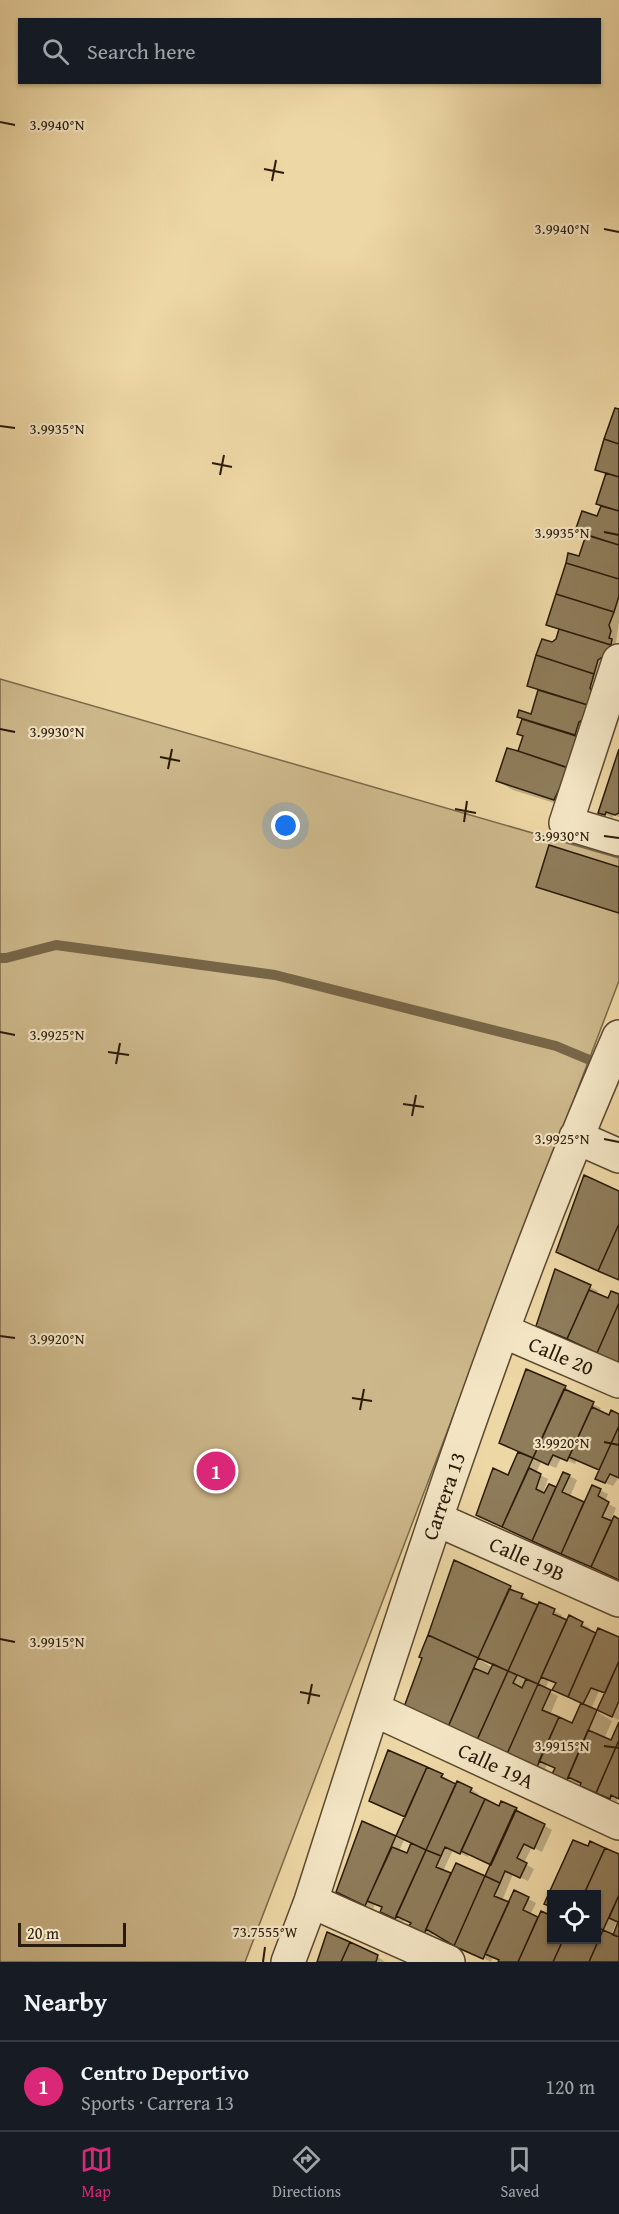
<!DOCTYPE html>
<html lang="en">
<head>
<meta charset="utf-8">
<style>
  :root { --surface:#171b24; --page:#242831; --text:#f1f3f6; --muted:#9ea1a6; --line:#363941; --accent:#db2777 }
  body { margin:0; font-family:"Gentium Book Plus",serif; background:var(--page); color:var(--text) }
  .controls { position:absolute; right:18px; bottom:18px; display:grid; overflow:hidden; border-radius:0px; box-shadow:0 2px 4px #0004 }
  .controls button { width:54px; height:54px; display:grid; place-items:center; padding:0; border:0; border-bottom:2px solid var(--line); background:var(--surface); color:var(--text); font:30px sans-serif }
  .scale { position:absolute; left:18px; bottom:15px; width:108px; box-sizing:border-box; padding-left:6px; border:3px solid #2a1a09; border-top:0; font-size:16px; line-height:21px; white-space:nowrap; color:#2a1a09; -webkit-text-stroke:4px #f3e5c4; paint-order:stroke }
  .you { position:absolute; left:286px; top:826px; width:21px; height:21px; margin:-15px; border:4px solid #fff; border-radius:50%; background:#1a73e8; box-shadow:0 0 0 9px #1a73e833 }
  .badge { display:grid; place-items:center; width:39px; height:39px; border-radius:50%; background:var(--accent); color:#fff; font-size:20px; font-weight:700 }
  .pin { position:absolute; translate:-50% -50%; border:3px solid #fff; box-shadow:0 2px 6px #0006 }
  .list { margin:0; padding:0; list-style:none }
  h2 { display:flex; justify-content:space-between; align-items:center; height:78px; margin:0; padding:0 24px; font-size:26px }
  h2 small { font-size:20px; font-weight:400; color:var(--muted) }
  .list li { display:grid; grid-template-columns:39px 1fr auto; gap:18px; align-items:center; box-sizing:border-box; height:90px; padding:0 24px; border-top:2px solid var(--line) }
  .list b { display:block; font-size:22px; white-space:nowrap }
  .list p { margin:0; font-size:20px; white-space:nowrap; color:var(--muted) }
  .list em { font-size:20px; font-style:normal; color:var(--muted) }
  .icon { flex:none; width:33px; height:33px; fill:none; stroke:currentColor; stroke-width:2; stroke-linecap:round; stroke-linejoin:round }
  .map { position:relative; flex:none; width:619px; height:1962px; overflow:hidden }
  .search { position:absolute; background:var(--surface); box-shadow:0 2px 4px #0004; left:18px; right:18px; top:18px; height:66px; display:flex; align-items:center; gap:15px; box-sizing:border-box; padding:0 21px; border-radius:0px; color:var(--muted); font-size:22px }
  .sheet { height:168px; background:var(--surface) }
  nav { display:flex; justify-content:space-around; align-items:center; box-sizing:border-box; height:84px; border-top:2px solid var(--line); background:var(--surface); font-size:16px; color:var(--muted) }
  nav a { display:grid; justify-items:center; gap:3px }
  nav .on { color:var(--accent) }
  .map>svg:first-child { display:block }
  .green { fill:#ccb78a; stroke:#7b684a; stroke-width:1.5 }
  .shadow { fill:#0003; fill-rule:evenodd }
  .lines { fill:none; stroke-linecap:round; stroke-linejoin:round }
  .stream { stroke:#776547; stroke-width:10 }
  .building { fill:#8f7c5a; stroke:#2a1a09; stroke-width:1.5 }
  .minor-casing { stroke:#5b4930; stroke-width:36 }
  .minor { stroke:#f3e5c4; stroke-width:33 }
  .ticks { fill:none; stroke:#2a1a09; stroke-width:2 }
  .labels { text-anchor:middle; stroke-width:4.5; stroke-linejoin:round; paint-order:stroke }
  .street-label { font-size:21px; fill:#2a1a09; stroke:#f3e5c4 }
  .ticks-label { font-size:15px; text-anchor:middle; fill:#2a1a09; stroke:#f3e5c4; stroke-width:4.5; stroke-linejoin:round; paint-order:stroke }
</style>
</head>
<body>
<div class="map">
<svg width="619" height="1962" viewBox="0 0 619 1962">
  <rect width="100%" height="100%" fill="#edd7a5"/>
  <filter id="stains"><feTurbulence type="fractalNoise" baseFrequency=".00333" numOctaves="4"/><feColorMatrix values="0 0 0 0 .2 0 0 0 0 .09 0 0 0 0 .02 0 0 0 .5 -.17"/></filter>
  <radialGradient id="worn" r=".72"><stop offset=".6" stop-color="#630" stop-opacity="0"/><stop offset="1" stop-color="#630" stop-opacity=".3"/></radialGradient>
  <!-- green -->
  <path class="green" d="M0 679 619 858V981L245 1962H0Z"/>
  <!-- shadow -->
  <path class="shadow" d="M619 411V622L616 643 619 645 570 808 513 790 498 781 526 756 525 736 519 733 524 719 519 716H532L539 691 528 685 552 644 558 640 561 630 548 624 580 558 587 536 577 531 598 518 602 506 598 503 607 474 596 469Z
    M619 754V817L613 815V818L600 812Z
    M619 868V914L545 890 538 886Z
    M556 1271 590 1287 598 1291 596 1295 609 1300 619 1296V1363L545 1330Z
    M565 1387 580 1396V1398L601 1408 599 1412 610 1417 619 1416V1477L613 1486 605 1483 601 1470 577 1460 575 1464 561 1458 556 1468 541 1462 536 1473 548 1479 543 1493 545 1494 549 1485 557 1489 564 1473 577 1480 570 1497 585 1504 593 1487 608 1494 605 1502 616 1508 612 1517 619 1520V1579L485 1519 520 1452 501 1442Z
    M510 1587 529 1600 528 1602 539 1607 540 1604 562 1615 560 1619 567 1622 570 1617 590 1628 589 1631 619 1639V1720L600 1711 599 1713 612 1721 604 1739 612 1742 619 1726 617 1802 583 1786 582 1787 569 1782 554 1773 556 1769 547 1764 545 1770 421 1715ZM479 1657 495 1664 493 1668 478 1659ZM549 1680 558 1684 582 1703 572 1725 550 1715 558 1696 545 1689ZM599 1691 606 1694 598 1712 591 1709Z
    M389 1752 442 1776 449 1780 448 1782 471 1789 479 1794 477 1797 500 1808 516 1809 552 1830 542 1852 532 1847 524 1863 534 1869 528 1881 513 1874 502 1901 510 1904 515 1892 536 1903 530 1915 539 1919 552 1940H596V1894H552L546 1903 574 1842 619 1856V1922L617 1921 611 1935 614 1937 619 1924V1962H500V1960L493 1957 491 1962 449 1942 434 1932 432 1937 418 1931 413 1923 405 1919 403 1922 389 1916 384 1907 375 1904 373 1909 345 1896 363 1823 397 1838 407 1817ZM404 1840 413 1843 408 1855 399 1851ZM453 1850 468 1857 469 1854 492 1865 486 1879 452 1875 443 1871Z
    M328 1934 378 1957 385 1962H319Z"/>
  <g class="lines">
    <!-- stream -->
    <path class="stream" d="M0 958H6L56 945 275 975 556 1046 604 1066"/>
  </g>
  <!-- building -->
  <path class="building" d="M615 408 619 409V444L604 439Z
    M604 439 619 444V477L595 470Z
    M606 473 619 477V511L596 504Z
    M601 506 619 511V545L575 531 582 511 597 516Z
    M586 535 619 545V579L566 563 568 553 579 556Z
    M566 563 619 579V596L614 612 556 594Z
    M556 594 614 612 609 625 611 631 609 638 612 639 611 645 546 625Z
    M559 629 611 645 604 656 598 660 594 674 536 655 542 639 552 642 556 639Z
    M536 655 594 674 590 688 593 693 591 706 527 686Z
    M538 690 591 706 584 719 579 722 575 735 517 717 519 710 531 714Z
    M522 719 576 736 571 769 518 751 523 736 517 734Z
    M507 748 518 751 575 770 562 783 554 800 496 781Z
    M619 749V813L615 815 606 812 605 815 598 813Z
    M549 845 619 867V913L536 887Z
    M584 1175 619 1191V1224L598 1271 556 1252Z
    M619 1224V1280L598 1271Z
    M555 1269 591 1285 567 1339 536 1326Z
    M589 1290 608 1298 611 1291 619 1294V1303L597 1353 567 1339Z
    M619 1303V1363L597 1353Z
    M526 1369 566 1386 533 1458 499 1443Z
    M564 1389 594 1402 567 1461 553 1455 548 1465 533 1458Z
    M592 1407 609 1415 611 1410 619 1414V1426L599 1470 569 1457Z
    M619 1426V1478L610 1474 605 1483 595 1479Z
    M518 1452 533 1458 502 1527 476 1515 493 1468 508 1475Z
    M529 1468 541 1474 536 1489 544 1493 549 1484 556 1487 532 1541 502 1527Z
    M563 1472 570 1475 562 1492 584 1502 561 1554 532 1541Z
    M592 1485 601 1489 598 1496 609 1502 602 1517 612 1521 591 1567 561 1554Z
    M614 1516 619 1519V1580L591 1567Z
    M454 1560 511 1586 478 1658 428 1635Z
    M509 1589 523 1594 521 1598 538 1605 508 1671 478 1658Z
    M539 1602 555 1609 553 1614 567 1620 538 1684 508 1671Z
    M569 1615 583 1622 581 1626 596 1633 568 1697 552 1690 556 1683 541 1677Z
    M598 1628 619 1637V1661L605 1693 591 1688 583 1704 568 1697Z
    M428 1635 478 1658 448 1727 404 1707 422 1658 419 1657Z
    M619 1661V1701L612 1717 597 1710Z
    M493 1664 508 1671 477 1740 448 1727 474 1668 488 1674Z
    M508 1671 517 1675 513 1683 522 1688 526 1679 538 1684 507 1754 477 1740Z
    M538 1684 551 1690 542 1710 559 1717 537 1767 507 1754Z
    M581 1703 597 1710 567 1780 552 1774 555 1768 539 1761 559 1717 572 1723Z
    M619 1722V1740L596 1793 580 1786 581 1783 568 1777 588 1730 611 1740Z
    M619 1740V1799L611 1795 610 1799 596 1793Z
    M388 1750 427 1767 405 1817 369 1801Z
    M427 1767 443 1774 441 1777 456 1784 426 1850 396 1836Z
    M457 1781 472 1788 470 1792 485 1799 460 1854 445 1847 441 1856 426 1850Z
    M485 1799 499 1806 501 1801 517 1808 491 1865 461 1851Z
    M515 1810 545 1824 534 1849 524 1844 517 1858 527 1863 520 1878 505 1871 500 1883 485 1876Z
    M362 1821 396 1836 365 1906 336 1892Z
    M573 1840 588 1846 590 1841 605 1848 584 1894H552V1907L544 1904Z
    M411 1843 426 1850 395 1919 380 1912 382 1907 367 1901 392 1847 407 1853Z
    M605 1848 619 1854V1895L603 1930 596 1927V1894H584Z
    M426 1850 441 1856 436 1867 451 1873 424 1934 408 1927 411 1923 396 1916Z
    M456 1863 485 1876 454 1946 426 1929Z
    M485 1876 500 1883 494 1896 509 1902 483 1959 454 1946Z
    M514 1890 529 1897 523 1910 538 1917 518 1962H498L499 1960 485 1954Z
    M619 1895V1937L613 1935 618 1922 609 1918Z
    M541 1911 552 1916V1940H563L553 1962H518Z
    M596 1927 603 1930 589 1962H553L563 1940H596Z
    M603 1930 619 1937V1962H589Z
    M327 1932 350 1942 341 1962H317Z
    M350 1942 378 1955 376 1962H341Z"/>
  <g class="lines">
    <defs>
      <path id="minor" d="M619 661 566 823 619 839
        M576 1137 619 1156
        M503 1331 619 1381
        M436 1519 619 1600
        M373 1709 619 1823
        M311 1901 448 1962
        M288 1962 311 1901C404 1610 497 1318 619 1037"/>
    </defs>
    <!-- minor casing -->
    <use href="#minor" class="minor-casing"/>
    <!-- minor -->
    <use href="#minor" class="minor"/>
  </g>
  <!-- ticks -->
  <path class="ticks" d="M0 122 15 125M264 169 284 173M272 181 276 160M604 229 619 232M0 426 15 428M212 463 232 467M220 475 224 455M604 532 619 535M0 729 15 732M160 757 180 761M168 769 172 749M455 809 476 813M464 822 467 801M604 836 619 838M0 1032 15 1035M108 1052 129 1055M116 1064 120 1043M403 1104 424 1107M412 1116 416 1095M604 1139 619 1142M0 1336 15 1338M352 1398 372 1401M360 1410 364 1389M604 1442 619 1445M0 1639 15 1642M300 1692 320 1696M308 1704 312 1684M604 1746 619 1748M263 1962 265 1947"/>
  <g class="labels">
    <!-- street labels -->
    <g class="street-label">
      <text transform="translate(561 1356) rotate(23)" y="7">Calle 20</text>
      <text transform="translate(444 1496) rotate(-71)" y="7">Carrera 13</text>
      <text transform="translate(527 1559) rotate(24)" y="7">Calle 19B</text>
      <text transform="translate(496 1766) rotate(25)" y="7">Calle 19A</text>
    </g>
  </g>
  <g class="ticks-label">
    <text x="57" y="130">3.9940°N</text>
    <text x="562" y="234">3.9940°N</text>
    <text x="57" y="434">3.9935°N</text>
    <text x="562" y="538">3.9935°N</text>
    <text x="57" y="737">3.9930°N</text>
    <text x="562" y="841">3.9930°N</text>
    <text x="57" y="1040">3.9925°N</text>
    <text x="562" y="1144">3.9925°N</text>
    <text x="57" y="1344">3.9920°N</text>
    <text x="562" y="1448">3.9920°N</text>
    <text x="57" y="1647">3.9915°N</text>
    <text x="562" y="1751">3.9915°N</text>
    <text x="265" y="1937">73.7555°W</text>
  </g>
  <rect width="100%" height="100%" filter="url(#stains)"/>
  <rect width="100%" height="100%" fill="url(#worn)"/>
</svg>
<div class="controls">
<button><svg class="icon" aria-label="locate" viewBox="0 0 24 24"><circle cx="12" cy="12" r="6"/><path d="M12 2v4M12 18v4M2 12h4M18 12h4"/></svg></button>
</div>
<div class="scale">20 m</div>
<div class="you"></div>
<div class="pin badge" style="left:216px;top:1471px">1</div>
<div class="search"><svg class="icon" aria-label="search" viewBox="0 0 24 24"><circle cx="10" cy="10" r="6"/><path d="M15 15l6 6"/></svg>Search here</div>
</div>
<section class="sheet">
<h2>Nearby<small></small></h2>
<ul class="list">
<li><span class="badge">1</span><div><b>Centro Deportivo</b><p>Sports · Carrera 13</p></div><em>120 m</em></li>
</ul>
</section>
<nav>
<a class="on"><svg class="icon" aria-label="map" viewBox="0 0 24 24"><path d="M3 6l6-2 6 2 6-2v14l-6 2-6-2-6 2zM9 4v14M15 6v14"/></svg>Map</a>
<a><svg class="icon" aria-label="directions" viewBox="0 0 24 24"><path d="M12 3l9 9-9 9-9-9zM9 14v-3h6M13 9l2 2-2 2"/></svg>Directions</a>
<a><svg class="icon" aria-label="saved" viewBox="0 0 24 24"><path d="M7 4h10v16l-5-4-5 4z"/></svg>Saved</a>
</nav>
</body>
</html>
